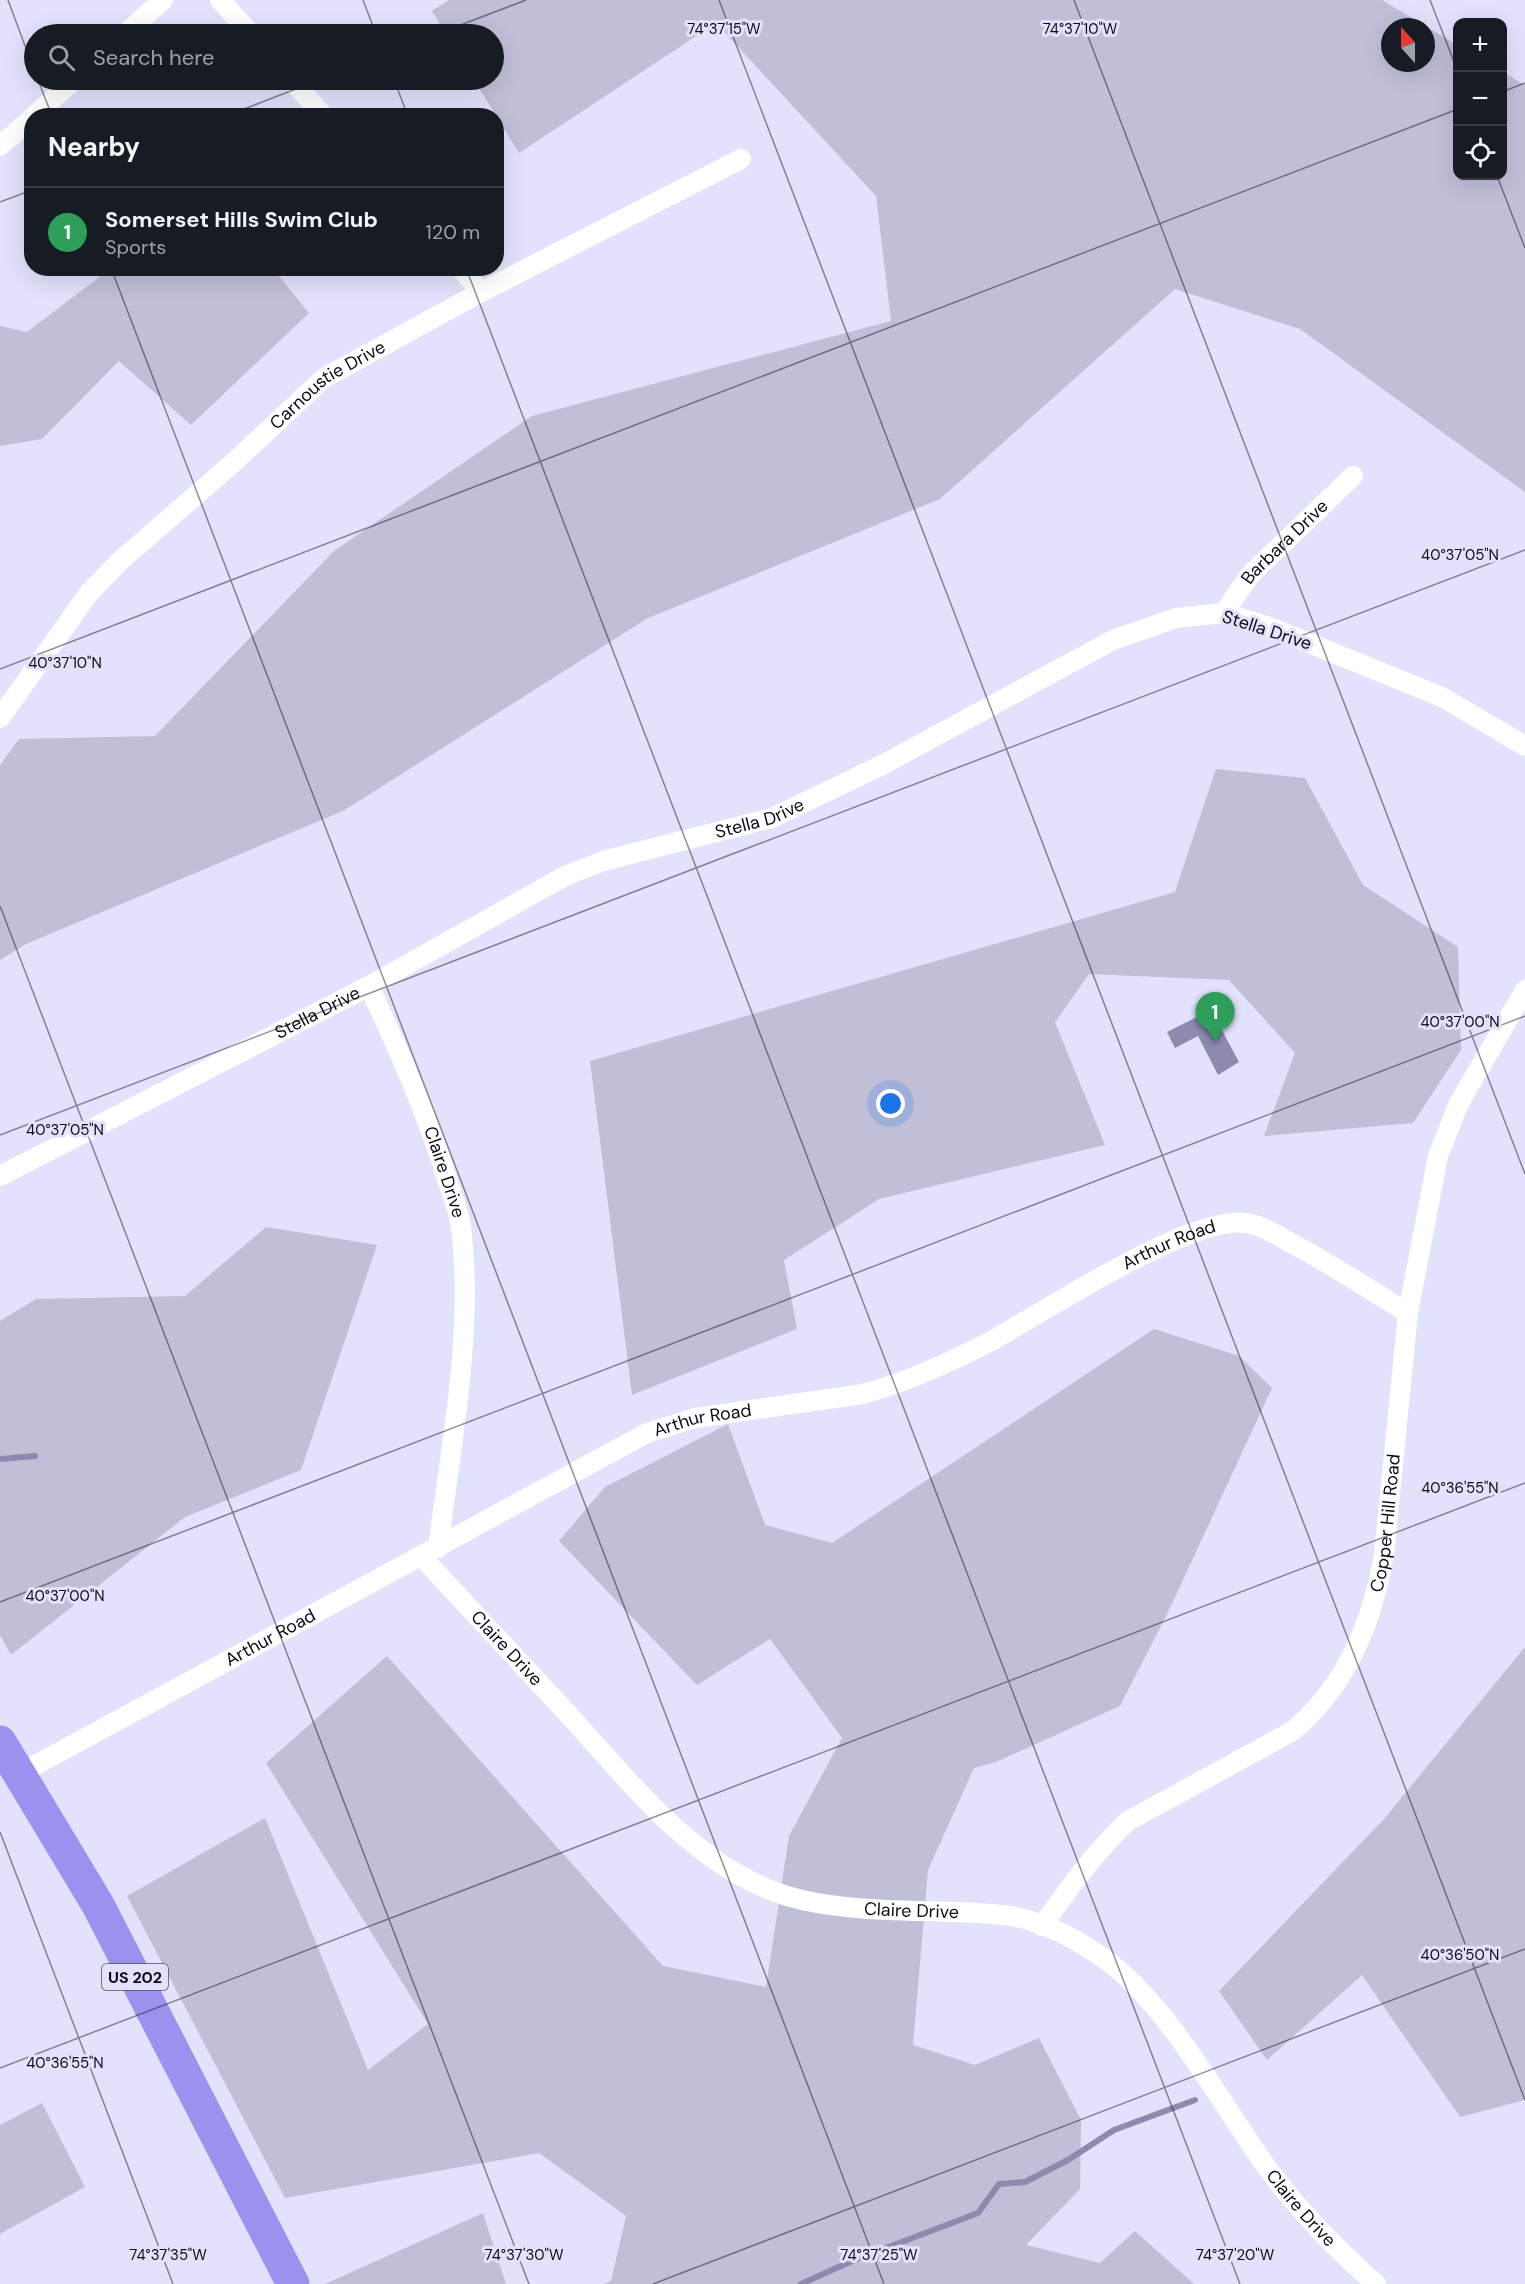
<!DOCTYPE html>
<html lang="en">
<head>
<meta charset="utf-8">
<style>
  :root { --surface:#171b24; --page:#20242c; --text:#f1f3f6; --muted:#9ea1a6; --line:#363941; --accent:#9b6e1e }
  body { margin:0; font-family:"DM Sans",sans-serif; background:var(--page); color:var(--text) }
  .controls { position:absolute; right:18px; top:18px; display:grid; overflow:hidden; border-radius:12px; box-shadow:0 6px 24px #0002 }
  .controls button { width:54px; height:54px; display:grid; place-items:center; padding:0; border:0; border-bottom:2px solid var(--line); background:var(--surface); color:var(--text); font:30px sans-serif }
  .compass { position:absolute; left:1381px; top:18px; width:54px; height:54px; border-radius:50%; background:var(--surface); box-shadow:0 6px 24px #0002; rotate:339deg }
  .you { position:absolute; left:891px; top:1104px; width:21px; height:21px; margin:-15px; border:4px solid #fff; border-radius:50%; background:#1a73e8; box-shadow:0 0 0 9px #1a73e833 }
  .badge { display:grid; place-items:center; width:39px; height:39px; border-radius:50%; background:var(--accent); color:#fff; font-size:20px; font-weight:700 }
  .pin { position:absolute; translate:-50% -50px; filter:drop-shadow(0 2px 3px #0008) }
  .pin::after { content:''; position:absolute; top:32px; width:21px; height:18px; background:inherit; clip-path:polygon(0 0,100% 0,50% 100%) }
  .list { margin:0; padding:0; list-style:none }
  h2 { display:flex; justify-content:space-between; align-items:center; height:78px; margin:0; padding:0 24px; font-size:26px }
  h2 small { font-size:20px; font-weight:400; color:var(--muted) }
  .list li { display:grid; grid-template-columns:39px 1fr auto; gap:18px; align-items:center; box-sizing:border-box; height:90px; padding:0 24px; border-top:2px solid var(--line) }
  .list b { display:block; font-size:22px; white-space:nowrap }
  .list p { margin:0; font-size:20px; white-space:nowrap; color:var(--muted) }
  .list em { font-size:20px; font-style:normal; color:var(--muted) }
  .icon { flex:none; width:33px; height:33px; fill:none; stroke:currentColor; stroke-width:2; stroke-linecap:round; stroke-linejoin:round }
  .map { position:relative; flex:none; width:1525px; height:2284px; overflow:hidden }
  .search { position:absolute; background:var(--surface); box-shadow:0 6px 24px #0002; left:24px; top:24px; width:480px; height:66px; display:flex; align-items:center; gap:15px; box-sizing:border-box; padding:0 21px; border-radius:33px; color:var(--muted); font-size:22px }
  .panel { position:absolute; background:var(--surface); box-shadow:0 6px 24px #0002; left:24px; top:108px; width:480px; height:168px; border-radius:24px }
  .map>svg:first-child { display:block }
  .green { fill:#c0bfd8; fill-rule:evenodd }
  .water { fill:#8c8baf }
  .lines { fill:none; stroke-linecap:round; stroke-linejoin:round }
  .stream { stroke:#8c8baf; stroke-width:6 }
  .street { stroke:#fff; stroke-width:20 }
  .highway { stroke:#9b92f0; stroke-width:33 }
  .ticks { fill:none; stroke:#0d0c17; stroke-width:1.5; stroke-opacity:0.45 }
  .labels { text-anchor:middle; stroke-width:6; stroke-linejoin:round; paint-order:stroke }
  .shield { fill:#e2e2fc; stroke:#4d4c5c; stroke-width:1.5 }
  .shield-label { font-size:16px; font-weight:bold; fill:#0d0c17 }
  .street-label { font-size:18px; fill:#0d0c17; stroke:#e2e2fc }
  .ticks-label { font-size:15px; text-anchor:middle; fill:#0d0c17; stroke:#e2e2fc; stroke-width:6; stroke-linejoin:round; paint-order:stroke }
</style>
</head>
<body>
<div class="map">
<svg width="1525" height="2284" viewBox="0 0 1525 2284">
  <rect width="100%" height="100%" fill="#e2e2fc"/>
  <!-- green -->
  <path class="green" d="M449 0H1382L1457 45 1458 176H1502L1503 72 1525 85V492L1300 329 1175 289 940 499 648 618 343 811 26 944 0 960V765L19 739 155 736 334 551 532 416 891 321 876 196 716 23 519 153 474 80H494V34H446L432 11ZM1390 27H1426V63H1390Z
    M110 269H273L309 313 191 425 119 361 42 439 0 446V326L27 332Z
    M1216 769 1305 778 1363 885 1458 947 1461 1050 1413 1123 1264 1136 1295 1053 1229 980 1089 974 1055 1022 1105 1145 879 1199 784 1260 797 1329 632 1395 590 1061 1175 892Z
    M266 1227 377 1245 301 1470 185 1517 11 1655 0 1635V1321L36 1299 185 1296Z
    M1154 1329 1239 1356 1272 1388 1169 1610 1120 1706 996 1762 974 1768 928 1870 913 2045 975 2065 1039 2038 1081 2120 1080 2189 1026 2245 1100 2263 1135 2231 1194 2284H603L611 2281 626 2216 539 2153 285 2198 127 1896 265 1818 368 2070 428 2024 266 1763 387 1656 663 1966 766 1987 789 1836 842 1738 770 1639 697 1685 559 1541 605 1487 728 1424 765 1525 832 1543Z
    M1525 1647V2100L1460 2117 1362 1975 1267 2060 1219 1991 1384 1819Z
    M42 2103 85 2187 0 2234V2125Z
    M483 2213 506 2284H325Z"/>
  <!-- water -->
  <path class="water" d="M1211 1010 1239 1062 1218 1075 1198 1036 1175 1048 1167 1032Z"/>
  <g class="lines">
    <!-- stream -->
    <path class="stream" d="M0 1459 35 1456
      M801 2284 852 2261 978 2213 999 2184 1025 2182 1068 2160 1114 2130 1195 2100"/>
    <!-- street -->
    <g class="street">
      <path d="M220 0 251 34"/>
      <path d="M125 34 163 0"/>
      <path d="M291 80 324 116"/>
      <path d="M34 116 74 80"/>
      <path d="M0 146 32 118"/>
      <path d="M460 268 481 292"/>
      <path id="s1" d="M1224 613 1250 575 1353 476"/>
      <path id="s2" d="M0 718 89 593 120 561 233 463 324 378 481 292 741 159"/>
      <path id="s3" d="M369 986C398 1049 427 1113 447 1179 452 1195 459 1211 461 1227 474 1329 451 1446 438 1548"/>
      <path id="s4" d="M0 1176 369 986 565 876 603 861 772 818 882 765 1113 640 1176 618 1224 613 1267 626 1442 697 1525 746"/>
      <path id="s5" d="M421 1556C470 1609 519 1661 568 1714 633 1785 702 1877 802 1900 851 1911 902 1910 953 1912 974 1913 995 1913 1016 1917 1044 1923 1072 1937 1096 1953 1163 1996 1215 2094 1261 2159 1294 2206 1333 2246 1376 2284"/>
      <path id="s6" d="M19 1774 647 1433 695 1418 863 1394C907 1382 953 1361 993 1340 1047 1310 1190 1215 1246 1223 1262 1225 1277 1235 1291 1243 1331 1264 1369 1289 1408 1313"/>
      <path id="s7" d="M1042 1926C1069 1888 1095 1852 1128 1821L1291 1732C1346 1688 1372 1623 1384 1555L1408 1313 1438 1156 1459 1103 1525 990"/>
    </g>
    <!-- highway -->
    <path class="highway" d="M0 1742 98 1905 293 2284"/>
  </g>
  <!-- ticks -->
  <path class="ticks" d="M8 0 34 70M363 0 376 34M719 0 1525 2100M1074 0 1525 1174M1430 0 1458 72M437 34 526 0M38 80 52 116M394 80 408 116M1502 92 1525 83M226 116 319 80M1497 176 1525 248M0 202 32 190M111 268 884 2284M466 268 1240 2284M0 669 1458 109M0 906 529 2284M0 1135 1525 550M0 1602 1525 1016M0 1832 173 2284M0 2068 1525 1483M653 2284 1525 1949"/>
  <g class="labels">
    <!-- shield labels -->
    <rect class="shield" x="102" y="1964" width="66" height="26" rx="4.5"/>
    <g class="shield-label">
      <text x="135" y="1983">US 202</text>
    </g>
    <!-- street labels -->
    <g class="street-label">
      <text dy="6" stroke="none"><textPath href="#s2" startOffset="471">Carnoustie Drive</textPath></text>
      <text dy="6" stroke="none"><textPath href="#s1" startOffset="94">Barbara Drive</textPath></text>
      <text transform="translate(1267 630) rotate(18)" y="6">Stella Drive</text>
      <text dy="6" stroke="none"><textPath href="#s4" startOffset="843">Stella Drive</textPath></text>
      <text dy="6" stroke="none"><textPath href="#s4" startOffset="357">Stella Drive</textPath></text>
      <text dy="6" stroke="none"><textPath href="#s3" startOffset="201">Claire Drive</textPath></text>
      <text dy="6" stroke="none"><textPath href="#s6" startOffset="1276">Arthur Road</textPath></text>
      <text dy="6" stroke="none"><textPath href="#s6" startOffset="772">Arthur Road</textPath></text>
      <text dy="6" stroke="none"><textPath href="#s7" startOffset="558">Copper Hill Road</textPath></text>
      <text dy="6" stroke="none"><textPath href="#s6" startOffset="286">Arthur Road</textPath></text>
      <text dy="6" stroke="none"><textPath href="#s5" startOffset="126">Claire Drive</textPath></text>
      <text dy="6" stroke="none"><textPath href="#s5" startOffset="630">Claire Drive</textPath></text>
      <text dy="6" stroke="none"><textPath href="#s5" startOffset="1152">Claire Drive</textPath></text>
    </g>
  </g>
  <g class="ticks-label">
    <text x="724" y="34">74°37'15"W</text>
    <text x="1080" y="34">74°37'10"W</text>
    <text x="1460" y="560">40°37'05"N</text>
    <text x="65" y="668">40°37'10"N</text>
    <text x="1460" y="1027">40°37'00"N</text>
    <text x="65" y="1135">40°37'05"N</text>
    <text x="1460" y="1493">40°36'55"N</text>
    <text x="65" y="1601">40°37'00"N</text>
    <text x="1460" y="1960">40°36'50"N</text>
    <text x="65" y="2068">40°36'55"N</text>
    <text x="168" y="2260">74°37'35"W</text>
    <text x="524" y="2260">74°37'30"W</text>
    <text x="879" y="2260">74°37'25"W</text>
    <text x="1235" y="2260">74°37'20"W</text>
  </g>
</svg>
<div class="controls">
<button>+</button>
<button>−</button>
<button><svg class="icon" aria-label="locate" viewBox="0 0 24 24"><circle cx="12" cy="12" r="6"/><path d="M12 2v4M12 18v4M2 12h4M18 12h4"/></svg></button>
</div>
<svg class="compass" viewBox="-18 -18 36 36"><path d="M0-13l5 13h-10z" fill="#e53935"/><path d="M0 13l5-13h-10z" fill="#9ea1a6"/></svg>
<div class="you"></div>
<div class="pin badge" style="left:1215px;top:1042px;background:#2e9e5b">1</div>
<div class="search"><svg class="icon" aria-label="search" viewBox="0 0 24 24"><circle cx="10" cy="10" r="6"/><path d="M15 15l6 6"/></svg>Search here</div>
<section class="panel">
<h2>Nearby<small></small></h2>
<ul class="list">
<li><span class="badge" style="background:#2e9e5b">1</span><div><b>Somerset Hills Swim Club</b><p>Sports</p></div><em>120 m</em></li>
</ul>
</section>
</div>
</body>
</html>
